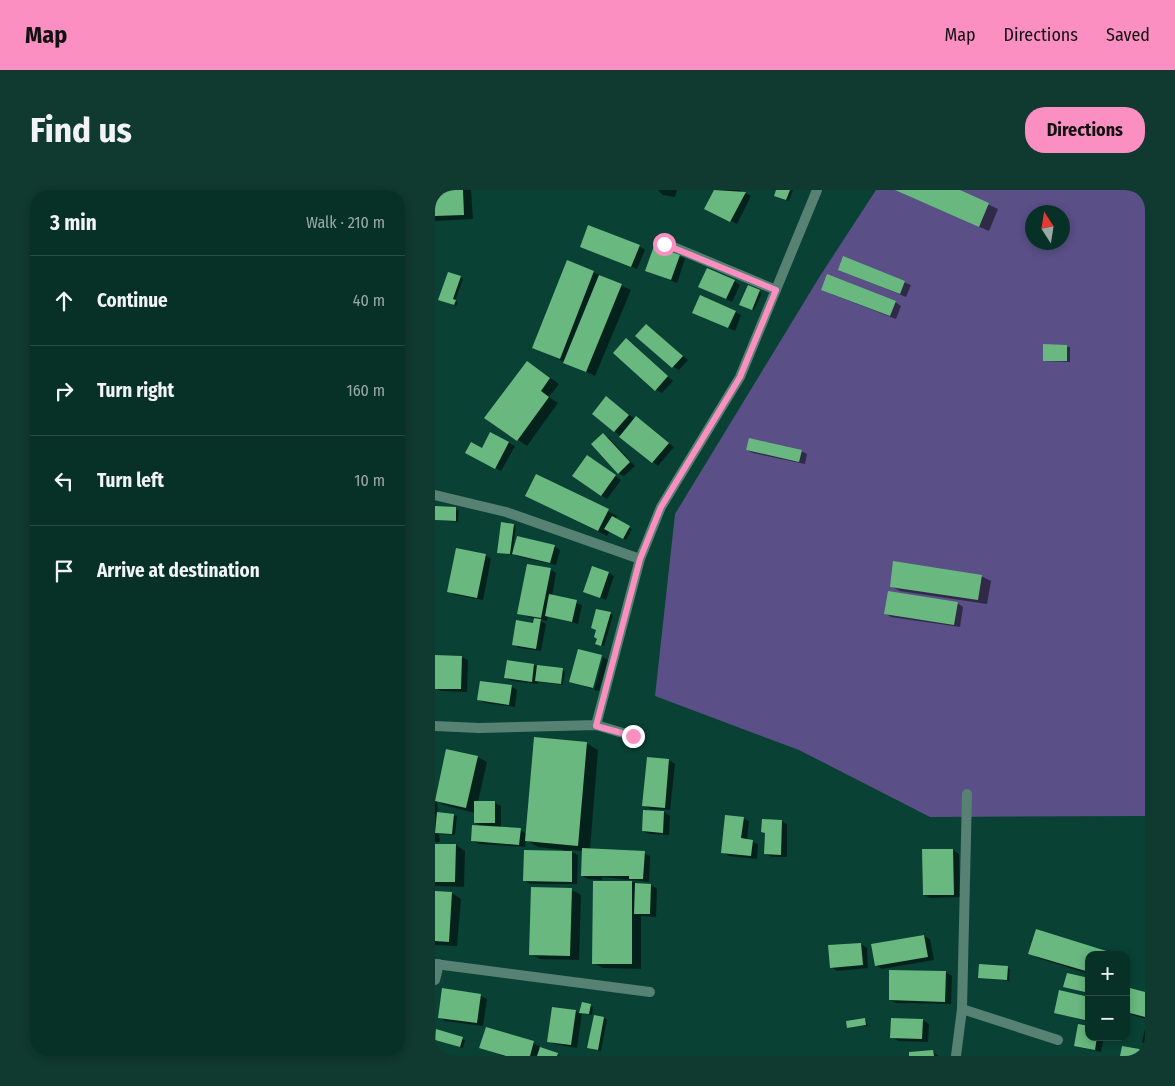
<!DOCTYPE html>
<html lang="en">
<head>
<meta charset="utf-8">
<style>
  :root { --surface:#073127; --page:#10392f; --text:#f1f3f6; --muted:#98a9a7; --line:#284c44; --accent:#fc8fc1 }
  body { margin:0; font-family:"Fira Sans Condensed",sans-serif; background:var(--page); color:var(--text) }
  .controls { position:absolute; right:15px; bottom:15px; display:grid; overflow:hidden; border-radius:10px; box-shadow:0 2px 8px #0003 }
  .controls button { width:45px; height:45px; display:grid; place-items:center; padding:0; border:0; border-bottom:1px solid var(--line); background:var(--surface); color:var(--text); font:25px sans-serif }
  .compass { position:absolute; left:590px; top:15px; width:45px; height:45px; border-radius:50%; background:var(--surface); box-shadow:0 2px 8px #0003; rotate:348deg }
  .stop { position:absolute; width:15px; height:15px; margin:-11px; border:4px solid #fc8fc1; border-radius:50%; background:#fff }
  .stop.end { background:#fc8fc1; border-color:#fff; box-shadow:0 1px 5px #0008 }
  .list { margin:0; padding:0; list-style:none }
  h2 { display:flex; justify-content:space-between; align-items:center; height:65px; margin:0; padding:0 20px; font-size:21px }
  h2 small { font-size:16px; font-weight:400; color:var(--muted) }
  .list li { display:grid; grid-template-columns:32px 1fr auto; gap:15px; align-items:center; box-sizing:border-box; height:90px; padding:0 20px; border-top:1px solid var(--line) }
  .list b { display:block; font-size:19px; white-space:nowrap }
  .list em { font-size:16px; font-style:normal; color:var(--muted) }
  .icon { flex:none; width:28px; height:28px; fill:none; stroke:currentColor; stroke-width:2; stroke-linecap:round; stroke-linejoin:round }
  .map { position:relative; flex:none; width:710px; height:866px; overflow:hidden; border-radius:20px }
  header { display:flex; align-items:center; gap:30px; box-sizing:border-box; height:70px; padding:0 25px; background:var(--accent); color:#111 }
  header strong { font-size:24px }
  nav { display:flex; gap:28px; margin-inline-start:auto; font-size:18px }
  .intro { display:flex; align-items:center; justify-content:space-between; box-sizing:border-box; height:120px; padding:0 30px }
  h1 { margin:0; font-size:35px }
  .button { padding:12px 22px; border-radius:20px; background:var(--accent); color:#111; font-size:18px; font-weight:700 }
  main { display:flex; gap:30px; padding:0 30px }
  aside { flex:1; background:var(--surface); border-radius:20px; box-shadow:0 2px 8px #0003 }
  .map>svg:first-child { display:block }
  .green { fill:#5a4f87; fill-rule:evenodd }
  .shadow { fill:#0007 }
  .building { fill:#68b87f }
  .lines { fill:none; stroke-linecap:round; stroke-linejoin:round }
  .lane { stroke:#568173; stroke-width:10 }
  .street { stroke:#568173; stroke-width:10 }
  .route { stroke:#fc8fc1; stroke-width:6 }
</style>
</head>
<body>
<header>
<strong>Map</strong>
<nav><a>Map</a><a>Directions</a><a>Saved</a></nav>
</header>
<div class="intro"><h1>Find us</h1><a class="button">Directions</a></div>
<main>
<aside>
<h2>3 min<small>Walk · 210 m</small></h2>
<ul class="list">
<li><svg class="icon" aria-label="ahead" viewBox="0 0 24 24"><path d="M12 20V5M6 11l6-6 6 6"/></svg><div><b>Continue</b></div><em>40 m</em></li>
<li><svg class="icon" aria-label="right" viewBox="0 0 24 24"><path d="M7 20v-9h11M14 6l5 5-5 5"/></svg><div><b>Turn right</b></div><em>160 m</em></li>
<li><svg class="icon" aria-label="left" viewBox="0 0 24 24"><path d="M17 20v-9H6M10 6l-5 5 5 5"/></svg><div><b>Turn left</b></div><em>10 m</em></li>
<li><svg class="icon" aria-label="arrive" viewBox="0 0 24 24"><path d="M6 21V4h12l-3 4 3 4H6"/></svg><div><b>Arrive at destination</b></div></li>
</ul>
</aside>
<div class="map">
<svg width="710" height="866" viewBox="0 0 710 866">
  <rect width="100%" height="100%" fill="#094134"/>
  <!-- green -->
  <path class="green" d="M441 0H710V626L495 627 364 560 220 506 240 324 385 86ZM598 22H628V52H598Z"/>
  <!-- shadow -->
  <path class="shadow" d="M8 0H36L38 29 0 31V4H8Z
    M223 0H242L240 7 228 5Z
    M280 0H304L316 6 302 34 271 18Z
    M343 0H358L354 11 343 7Z
    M522 0 563 19 554 41 472 5Z
    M204 56 210 60 202 79 146 57Z
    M244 66 250 69 242 93 212 81Z
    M409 68 476 95 471 107 410 82Z
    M158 82 196 100 160 186 99 158Z
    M14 83 28 89 20 111 23 112 21 116 7 111Z
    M299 91 305 95 297 112 271 100Z
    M324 102 327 103 319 120 308 115Z
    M394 103 460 112 466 116 461 129Z
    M300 122 306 125 300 141 265 125Z
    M211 135 253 170 244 180 238 177Z
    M197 153 238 191 227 203 221 200Z
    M610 156 635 157V172L609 171Z
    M101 178 124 194 114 207 123 213 92 256 51 228Z
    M171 208 239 257 223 276 158 224Z
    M56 244 80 256 66 281 32 263 48 259Z
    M168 245 174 248 200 276 189 286 183 283Z
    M312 260 366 261 372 264 370 274 318 263Z
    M159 270 186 290 172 309 166 305Z
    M101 311 173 321 182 326 180 330 197 339 191 350 175 341 172 346Z
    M0 317 24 320 23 332 0 330Z
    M78 335 81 336 78 359 119 356 125 360 121 375 84 367 77 363V365L63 362Z
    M50 365 56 369 48 410 20 405 14 401Z
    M115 379 121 383 117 406 147 415 143 434 113 426 112 431 104 429 111 434 106 461 84 458 78 454 99 434 100 429 84 423Z
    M174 383 179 386 171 410 150 401Z
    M546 386 556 391 552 414 465 401 456 396Z
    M522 413 528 417 525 437 456 427 450 423Z
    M162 420 178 425 169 456 164 455Z
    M166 466 157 499 136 491Z
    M27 467 33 470 32 502 6 501 0 498Z
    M168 467 173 470 164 501 159 500Z
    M99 475 103 477 130 481 128 495 103 492V494L77 491 71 488Z
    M76 496 82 500 80 517 50 513 44 510Z
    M151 553 163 560 155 660 209 663 215 666 214 692 167 687V690L153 689 147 686 148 661 134 660 143 665 142 694H95L89 690 129 660 103 657 91 650 90 657 44 654 38 651 48 637 40 633V623L9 615 2 611 3 624 22 626 20 645 4 644 5 652H0V609L43 567 52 572 43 612 60 613 66 616V638L85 640 92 644Z
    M234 570 240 574 235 620 215 619 209 615Z
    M209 621 229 622 235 626 234 645 214 644 208 641Z
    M308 628 314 631 312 650 323 654 322 669 294 666 288 662Z
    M346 631 352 634V667H337L331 664V644L328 642Z
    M0 655H21L30 661 29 697 0 696Z
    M518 660 524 664 525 707 495 708 489 705Z
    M159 692H197L216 695 222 699 221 727 206 726V779L168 778 158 773Z
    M137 700 146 705 144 770 105 769 96 764Z
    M0 702 17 703 26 709 22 756 0 755Z
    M489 746 495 749 499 770 447 779 441 775 438 755Z
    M426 754 432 758 433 778 402 781 396 777Z
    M594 763 654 765V784L603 768Z
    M573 778 575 779 574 791 544 787Z
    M511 782 517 786 516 814 461 813 455 810Z
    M654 789V804L630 796Z
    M691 798 710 803V829L691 823Z
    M8 800 46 806 52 809 48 836 10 831 4 827Z
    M654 808V832L620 822Z
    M148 814 158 817 157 825 147 823 142 858 119 854 113 851 141 821 145 824Z
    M160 826 172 829 166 861 154 858Z
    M430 829 433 836 413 837Z
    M488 830 494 834 493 852 463 851 457 847Z
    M710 839V854L707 852Z
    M2 841 30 850 28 858 0 849Z
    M654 847H669L666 862 640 855Z
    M98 853 104 856V858L125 866H68L46 858Z
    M498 862 504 866H475Z"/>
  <!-- building -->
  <path class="building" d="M6 0H28L29 25 0 26V3L7 2Z
    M279 0 311 2 295 32 269 19Z
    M341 0H355L351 10 339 6Z
    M460 0H525L554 13 544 37Z
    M153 35 205 55 196 77 145 57Z
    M219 56 245 65 236 90 210 81Z
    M408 66 470 91 465 104 403 80Z
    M132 70 159 81 125 169 97 158Z
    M272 78 300 90 291 109 263 97Z
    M13 82 26 86 18 109 21 110 19 115 3 110Z
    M392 84 461 111 455 126 386 100Z
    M164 85 187 94 151 182 128 173Z
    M313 95 325 100 317 120 304 115Z
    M265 105 301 121 293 138 257 123Z
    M211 134 248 166 237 178 200 146Z
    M191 148 233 186 220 201 178 163Z
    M608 154 632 155V171H608Z
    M92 171 115 188 106 201 114 207 82 251 49 228Z
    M171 206 194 225 179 242 157 224Z
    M201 226 234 253 217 273 184 247Z
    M55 242 74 252 60 279 30 263 36 252 47 258Z
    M168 243 195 272 183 284 156 254Z
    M314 248 367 260 364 272 311 260Z
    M152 265 181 285 166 306 137 286Z
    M101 284 174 319 163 341 90 306Z
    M0 316 21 317V331L0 330Z
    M177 326 195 336 188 349 169 339Z
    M66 332 79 334 75 364 62 363Z
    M82 346 120 355 115 373 77 364Z
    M21 358 51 364 42 408 12 402Z
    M458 371 547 385 543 410 455 397Z
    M92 374 116 378 106 428 82 424Z
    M157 376 174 382 165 408 148 402Z
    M453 401 523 412 519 435 449 424Z
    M114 404 142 410 137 432 110 426Z
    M161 419 176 422 166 456 160 454 162 449 159 447 161 440 156 438Z
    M99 428 106 429 101 459 77 455 81 430 98 433Z
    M143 459 167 465 158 498 134 492Z
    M0 465 27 466 26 499H0Z
    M72 470 99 474 97 492 69 488Z
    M102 475 128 478 126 494 100 491Z
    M45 491 77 495 74 515 42 510Z
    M99 547 152 552 143 656 90 651Z
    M11 559 43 566 31 618 0 611Z
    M212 567 234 569 230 618 207 616Z
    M39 611H60V633H39Z
    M208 620 229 621 228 643 207 641Z
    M2 622 19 624 17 644 0 643Z
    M290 625 309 627 306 648 318 650 316 666 286 663Z
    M327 629 347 630 346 665 329 664 330 643 326 642Z
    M37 635 86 638 84 655 36 651Z
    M0 654H21L20 692H0Z
    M147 658 210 661 208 689H194V686H146Z
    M487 659H518L519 705H488Z
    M89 660 137 661V692L88 691Z
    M158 691H197V774H157Z
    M200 693 216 694 215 724H199Z
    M96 697 137 698 135 766 94 765Z
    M0 701 17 702 14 752 0 751Z
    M601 739 681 764V765H654V782L593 764Z
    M489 745 493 767 440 776 436 754Z
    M426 753 428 775 395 778 393 755Z
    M544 774 573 776 572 790 543 788Z
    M454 780 511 781 510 812 454 810Z
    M632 783 654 788V803L628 797Z
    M691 797 710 802V827L691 822Z
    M7 798 46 804 42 833 3 828Z
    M624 800 654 807V831L619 823Z
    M147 812 156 814 154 824 144 823Z
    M117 817 141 820 136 855 112 852Z
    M159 825 169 827 163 860 152 858Z
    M430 828 431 835 412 838 411 831Z
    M456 828 488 829 487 849 455 848Z
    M643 834 654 836V847H662L660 860 639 856Z
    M51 837 99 851 95 866H71L44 858Z
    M1 839 28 847 25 857 0 850Z
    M687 856 710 860V866H685Z
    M105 857 123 863 122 866H102Z
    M498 860 499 866H474V862Z"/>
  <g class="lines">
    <!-- lane -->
    <path class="lane" d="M527 819 623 850"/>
    <!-- street -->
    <path class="street" d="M229 53 341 100
      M0 305 71 322 205 369
      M161 535 205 369 226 317 305 187 382 0
      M0 536 44 538 161 535 198 546
      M0 774 215 802
      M0 790 4 774
      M521 866 527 819 532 604"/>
  </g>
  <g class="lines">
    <!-- route -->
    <path class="route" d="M198 546 161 536 205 369 226 317 305 187 341 100 229 54"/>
  </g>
</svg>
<div class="controls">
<button>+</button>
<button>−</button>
</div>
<svg class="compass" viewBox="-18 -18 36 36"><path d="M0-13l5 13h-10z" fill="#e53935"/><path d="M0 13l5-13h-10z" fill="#98a9a7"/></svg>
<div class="stop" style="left:229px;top:54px"></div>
<div class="stop end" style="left:198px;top:546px"></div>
</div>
</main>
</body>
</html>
